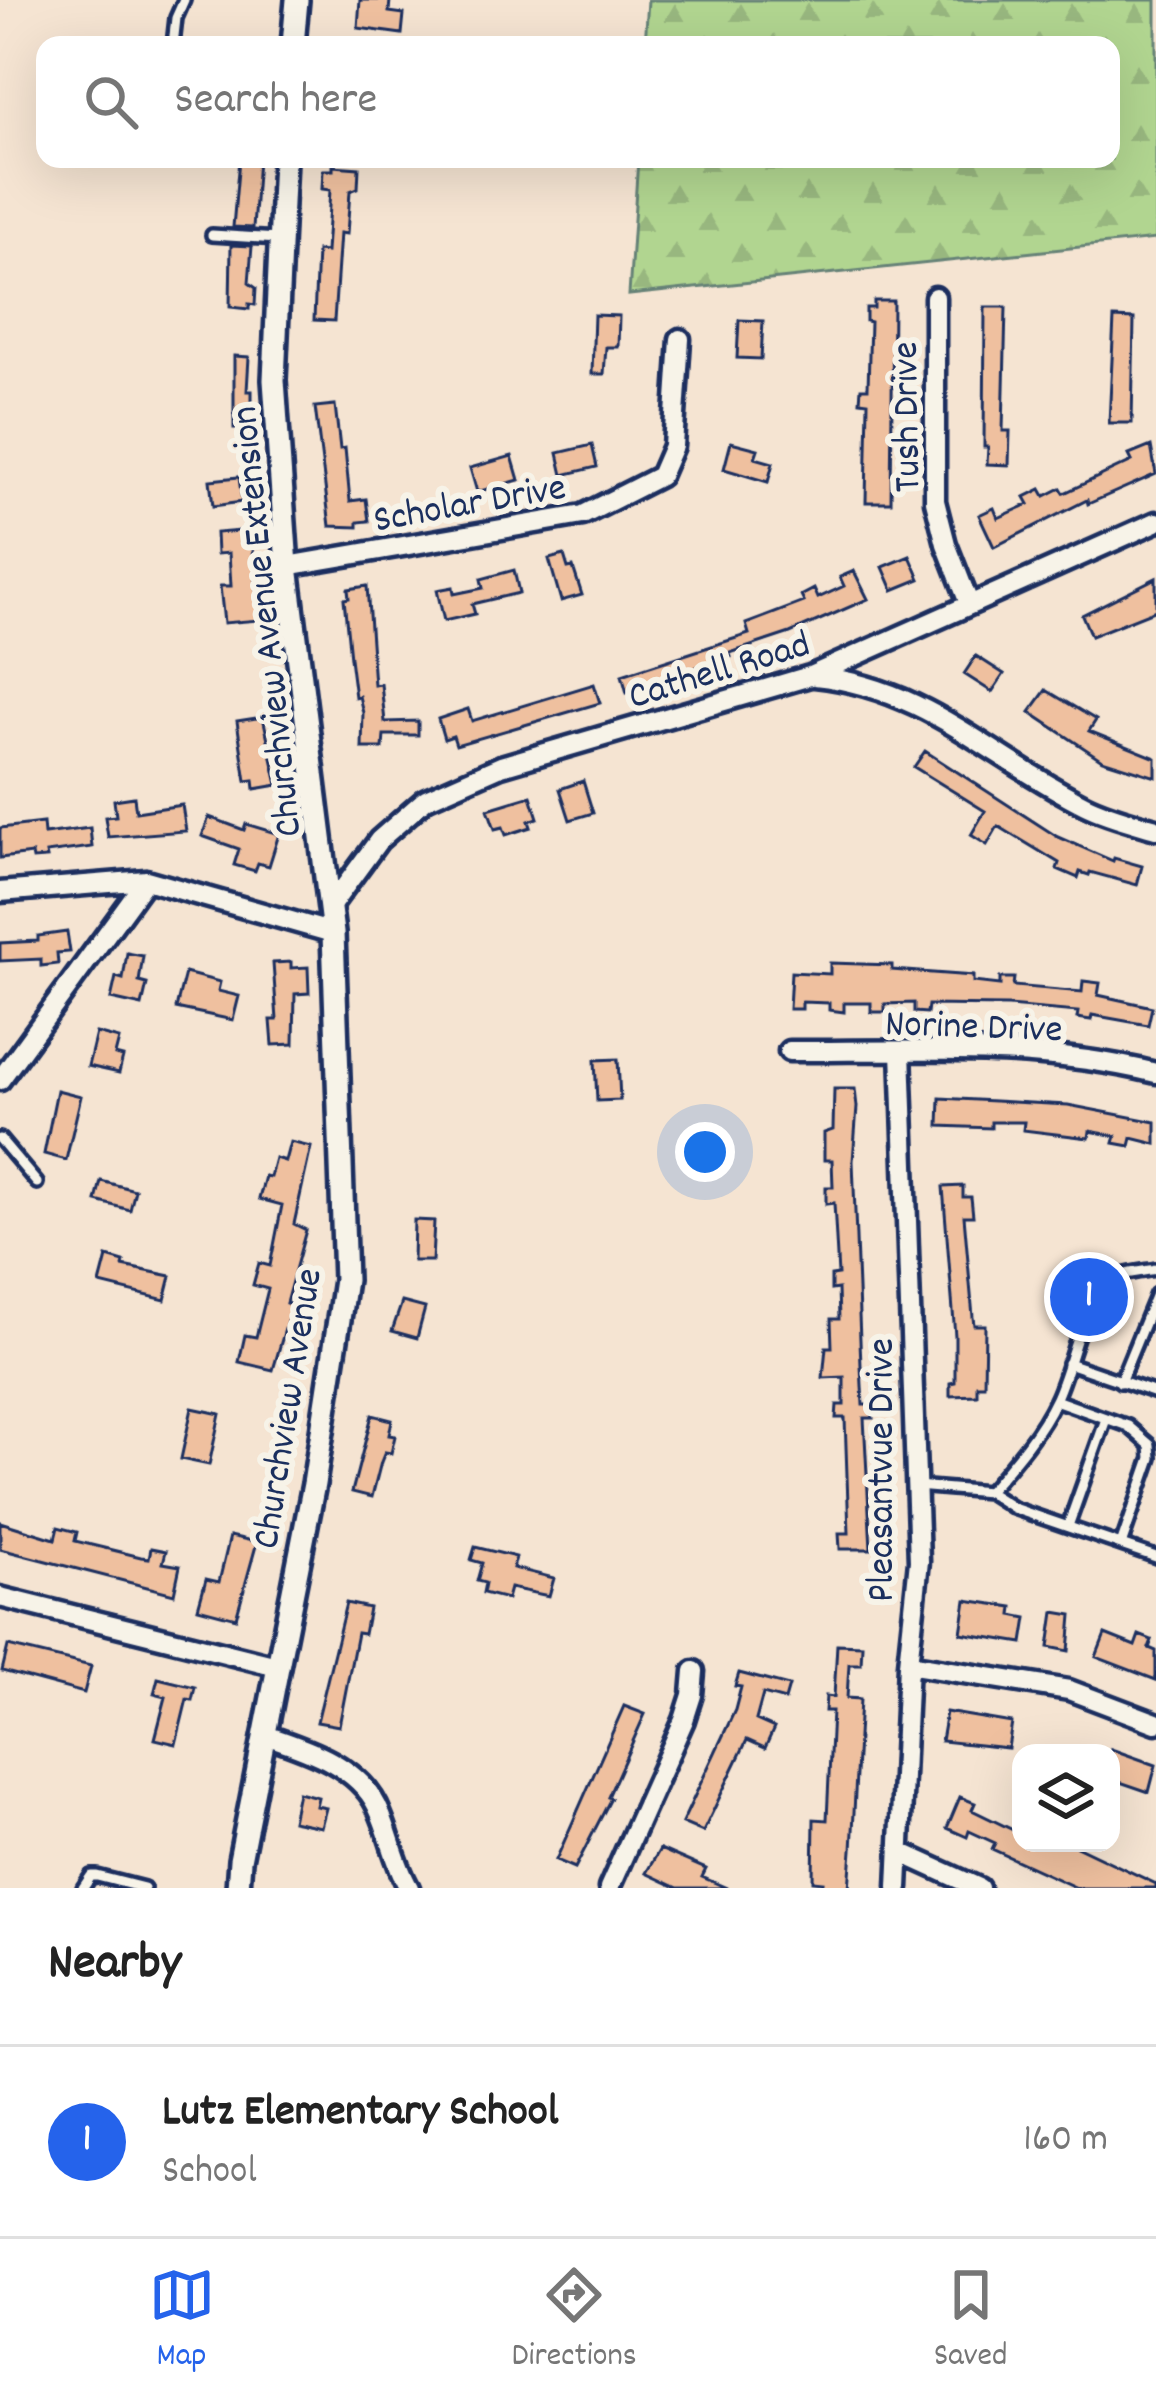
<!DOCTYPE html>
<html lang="en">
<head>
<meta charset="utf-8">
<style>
  :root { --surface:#fff; --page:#f6f6f6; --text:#222; --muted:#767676; --line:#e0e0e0; --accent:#2563eb }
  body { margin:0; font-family:Dekko,sans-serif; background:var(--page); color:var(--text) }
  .controls { position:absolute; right:36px; bottom:36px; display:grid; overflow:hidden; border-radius:24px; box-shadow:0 12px 48px #0002 }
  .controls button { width:108px; height:108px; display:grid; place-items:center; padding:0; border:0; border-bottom:3px solid var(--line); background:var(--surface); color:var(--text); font:60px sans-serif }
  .you { position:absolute; left:705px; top:1152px; width:42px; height:42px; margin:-30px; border:9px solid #fff; border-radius:50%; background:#1a73e8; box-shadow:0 0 0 18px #1a73e833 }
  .badge { display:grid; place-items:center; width:78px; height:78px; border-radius:50%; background:var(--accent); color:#fff; font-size:39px; font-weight:700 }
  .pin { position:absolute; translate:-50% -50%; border:6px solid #fff; box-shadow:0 3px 12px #0006 }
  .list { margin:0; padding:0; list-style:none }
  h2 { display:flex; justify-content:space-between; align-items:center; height:156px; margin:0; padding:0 48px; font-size:51px }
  h2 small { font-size:39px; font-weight:400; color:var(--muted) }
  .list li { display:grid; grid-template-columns:78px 1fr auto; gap:36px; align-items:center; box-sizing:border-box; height:192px; padding:0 48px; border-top:3px solid var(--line) }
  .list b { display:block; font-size:45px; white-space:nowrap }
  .list p { margin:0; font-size:39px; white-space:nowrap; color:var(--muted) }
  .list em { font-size:39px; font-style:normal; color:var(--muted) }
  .icon { flex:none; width:66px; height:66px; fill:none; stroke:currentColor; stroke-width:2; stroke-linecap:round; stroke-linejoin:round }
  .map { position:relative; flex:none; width:1156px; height:1888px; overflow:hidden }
  .search { position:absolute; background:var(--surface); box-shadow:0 12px 48px #0002; left:36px; right:36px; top:36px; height:132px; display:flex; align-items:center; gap:30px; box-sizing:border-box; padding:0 42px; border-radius:24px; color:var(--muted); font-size:45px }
  .sheet { height:348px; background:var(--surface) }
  nav { display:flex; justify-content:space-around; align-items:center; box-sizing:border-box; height:168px; border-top:3px solid var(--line); background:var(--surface); font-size:33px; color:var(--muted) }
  nav a { display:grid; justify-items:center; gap:6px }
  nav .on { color:var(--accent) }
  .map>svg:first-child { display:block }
  .forest { fill:url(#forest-firs); stroke:#668277; stroke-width:3 }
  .building { fill:#efc09f; stroke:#1b2f5e; stroke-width:3 }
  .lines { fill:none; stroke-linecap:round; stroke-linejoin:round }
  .service-casing { stroke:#1b2f5e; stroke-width:18 }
  .minor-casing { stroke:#1b2f5e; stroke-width:27 }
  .tertiary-casing { stroke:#1b2f5e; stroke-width:30 }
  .service { stroke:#f7f3e8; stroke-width:9 }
  .minor { stroke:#f7f3e8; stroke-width:18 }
  .tertiary { stroke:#f7f3e8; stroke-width:21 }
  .labels { text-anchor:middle; stroke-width:12; stroke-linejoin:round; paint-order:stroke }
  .street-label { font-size:39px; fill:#1b2f5e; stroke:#f7f3e8 }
</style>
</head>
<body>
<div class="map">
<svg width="1156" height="1888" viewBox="0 0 1156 1888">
  <defs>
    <pattern id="forest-firs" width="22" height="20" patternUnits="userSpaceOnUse" patternTransform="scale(3)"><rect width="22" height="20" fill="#b1d590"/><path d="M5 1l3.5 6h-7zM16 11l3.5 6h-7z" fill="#98b77f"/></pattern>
  </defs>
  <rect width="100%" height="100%" fill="#f5e4d2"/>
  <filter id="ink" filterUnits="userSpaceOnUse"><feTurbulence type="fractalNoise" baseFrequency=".00833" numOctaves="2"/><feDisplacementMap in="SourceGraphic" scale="24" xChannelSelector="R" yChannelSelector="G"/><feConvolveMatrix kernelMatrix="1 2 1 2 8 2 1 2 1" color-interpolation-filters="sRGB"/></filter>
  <g filter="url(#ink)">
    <!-- forest -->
    <path class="forest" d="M648 0H1156V239L629 295 638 159H1111V45H645Z"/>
    <!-- building -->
    <path class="building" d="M360 0H390L389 12 404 14 402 34 358 28Z
      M239 159H258L253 228 233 227Z
      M333 166 359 168 358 188 350 191 347 234 340 233 334 321 314 320 317 251 326 252 330 190 322 189 323 170H333Z
      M231 245 252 246 249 283 256 288 255 305 249 304V309L230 307Z
      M874 301H893L891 502H866L868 402 860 401 861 388H868L870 322 866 321V308H874Z
      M985 307H1006L1003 431H1010L1009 465 987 464 988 447H984Z
      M594 315 619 316 618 347H606L604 374H592Z
      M1114 318 1134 319 1132 423H1109Z
      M739 320 763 321 761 359 737 358Z
      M234 356 249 357 247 391H252V420H245L244 428H234Z
      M335 405 340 449 345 448 350 501 366 499 369 521 358 522V527L330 526 315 407Z
      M731 442 758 449 755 458 773 463 768 482 724 469Z
      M592 445 597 467 563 475 558 453Z
      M1151 446 1156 474 1088 504 1087 500 994 547 979 515 994 508 998 518 1029 504 1025 497 1041 489 1045 496 1061 488 1064 493 1132 461 1129 455Z
      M512 456 519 480 477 492 470 468Z
      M239 477 242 502 213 506 210 480Z
      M251 530 260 620 224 623 220 586H231L229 553 217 554 216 533Z
      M564 555 568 568 573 567 582 595 561 601 549 559Z
      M910 556 920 579 893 590 883 567Z
      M514 570 519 593 472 604 475 614 444 621 437 590 453 587 454 594 483 588 481 579Z
      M854 571 868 599 790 633 730 653 731 657 697 667 700 674 642 689 640 685V690L627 693 622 675 749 634 746 624 804 602 801 596 814 589 818 598 844 586 840 577Z
      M1156 578V610L1091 636 1082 615Z
      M367 586 374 685 381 684 385 722 418 721V735H384L383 748H362L363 713 359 696 355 697 350 658 344 599 349 598 348 589Z
      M976 656 1004 674 992 692 964 674Z
      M594 684 600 703 456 745 453 736 444 739 438 719 468 709 472 721Z
      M1046 690 1096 720 1089 731 1156 758V777L1102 760 1030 712Z
      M263 717 278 785 255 789 254 780 246 781 237 721Z
      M925 751 1056 836 1113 861 1114 858 1142 866 1137 885 1090 872 1089 875 1080 872 1078 878 1057 869 1059 863 998 826 987 845 971 835 985 811 914 767Z
      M583 781 593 813 570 820 560 789Z
      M531 796 538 818 529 821 531 827 506 835 503 827 495 829 488 809Z
      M134 797 136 812 182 805 186 831 108 837 105 817 116 816 114 800Z
      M209 817 244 830 246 824 279 834 269 866 258 863 255 871 234 865 239 849 202 836Z
      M43 823 44 834 90 828 92 847 46 853 47 858 33 859 32 854 0 858V828Z
      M67 932 70 952 57 953 58 964 41 966V959L0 961V943L38 941V936Z
      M127 953 143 956 139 982 147 984 142 1006 111 999 116 977 123 979Z
      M291 962V968L308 967 309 993 295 994 294 1044 273 1045 271 1020H277L273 963Z
      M830 963 892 965V970L973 976V982L1000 985V978H1014L1013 986 1082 992 1083 981 1100 983 1098 995 1152 1007 1148 1025 1092 1015 1091 1020 1077 1018 1078 1012 1008 1006 928 1005 927 1013 914 1012V1003L885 1004V1012H871V1003H844V1012L829 1010V1003L802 1002V1009H789L791 972 830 974Z
      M185 973 220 982 218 991 239 996 233 1020 176 1008Z
      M96 1033 119 1039 115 1055 123 1057 119 1073 88 1066Z
      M618 1059 620 1100 597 1101 595 1060Z
      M834 1089H855L857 1107 853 1161 861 1366 863 1405H872L873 1418H864L871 1549H840L839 1533H849L845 1418H836L837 1405H844V1377L823 1378 826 1347H832L831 1319H839L838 1289 831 1290V1276L838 1275 834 1203 826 1204V1187H833L832 1160H824V1133L833 1130Z
      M57 1090 81 1096 66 1160 44 1154Z
      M940 1098 1068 1105 1156 1122V1144L1132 1138 1130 1146 1114 1143 1116 1136 1090 1131 1089 1138 1023 1130 1024 1122H991V1128L939 1126Z
      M290 1142 311 1147 294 1224 306 1230 286 1303 292 1305 273 1370 239 1362 245 1335 256 1337 268 1289 253 1285 259 1263 270 1266 282 1205 259 1199 265 1176 270 1177 275 1158 285 1161Z
      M101 1181 135 1190 130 1210 96 1201Z
      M963 1186V1197H971L973 1216H964L973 1317 974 1325H985L984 1385H977V1395L950 1396V1383L955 1382V1336L943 1187Z
      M414 1220 434 1221 432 1261H413Z
      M107 1257 124 1262 123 1266 171 1276 165 1300 100 1284Z
      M402 1302 425 1308 417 1338 392 1331Z
      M192 1408 220 1414 209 1465 181 1459Z
      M372 1415 392 1420 389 1435 395 1436 391 1453 385 1452 381 1462 372 1497 352 1492Z
      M0 1522 55 1539 58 1527 77 1532 75 1541 141 1557 149 1558 151 1548 166 1551 163 1563 180 1566 174 1594 0 1549Z
      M230 1536 257 1542 236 1618 198 1608 206 1579 219 1582Z
      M475 1547 516 1557 513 1568 554 1578 549 1596 510 1588 507 1599 483 1593 485 1583 477 1581 482 1563 471 1560Z
      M966 1600 1013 1607 1012 1615 1027 1618 1023 1643 961 1633Z
      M346 1603 369 1608 364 1634 357 1633 339 1726 317 1722Z
      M1054 1612 1072 1615 1069 1651 1049 1647Z
      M1105 1634 1135 1646 1139 1635 1152 1640 1149 1648 1156 1651V1680L1096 1657Z
      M837 1644 862 1645 861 1664H849L847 1698 860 1699 852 1850 849 1888H822L823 1882 813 1881 814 1819 827 1820 832 1711H825L826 1696 834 1697Z
      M8 1646 91 1666 84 1693 2 1671Z
      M739 1673 789 1686 785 1700 763 1694 756 1720 774 1728 765 1748 747 1740 703 1832 682 1823 735 1710 741 1687 735 1686Z
      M158 1678 195 1687 192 1700 187 1699 176 1744 155 1739 166 1697 154 1694Z
      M624 1706 645 1714 608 1797 611 1798 575 1868 556 1860Z
      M946 1712 1012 1723 1008 1748 941 1741Z
      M1111 1749 1156 1765 1149 1792 1111 1779Z
      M298 1792 318 1797 316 1806 326 1808 321 1827 292 1821Z
      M960 1797 975 1803 972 1810 1021 1834V1843H1070L1156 1884V1888H1077L992 1849 995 1843 969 1831 967 1837 947 1828Z
      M660 1849 706 1869 702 1877 727 1888H678L646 1873Z"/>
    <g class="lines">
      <defs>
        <path id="service" d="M173 45 176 18 184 0
          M212 235 279 239
          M0 1139 37 1183
          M1068 1363 1156 1393
          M1120 1382 1156 1294
          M1055 1400 1128 1426 1150 1445 1151 1458 1121 1545
          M916 1486 988 1492 1013 1508 1156 1557
          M988 1492C1012 1464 1039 1434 1055 1400 1070 1370 1080 1310 1102 1286 1115 1273 1139 1272 1156 1269
          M1068 1526 1106 1419
          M83 1888 91 1876H97L144 1888"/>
        <path id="minor" d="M935 297V501L946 544 969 603
          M287 566 583 515 660 476 673 446 680 339
          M815 676C927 688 989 757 1085 805 1107 816 1132 822 1156 829
          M0 892 146 880 333 933
          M330 907 379 840 426 799 501 766 810 676 1156 522
          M789 1051C911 1051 1037 1044 1156 1073
          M0 1080 146 880
          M0 1597 277 1666
          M908 1664 1069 1690 1156 1723
          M265 1735C306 1749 357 1765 377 1806 390 1833 394 1862 409 1888
          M900 1852 979 1888
          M609 1888 684 1720 692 1695 694 1671
          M898 1888 908 1664 919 1561 901 1051"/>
        <path id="tertiary" d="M293 45 297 0
          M238 1888 240 1860 314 1484 345 1280 333 933 287 566 274 380 284 159"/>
      </defs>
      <!-- service casing -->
      <use href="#service" class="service-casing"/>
      <!-- minor casing -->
      <use href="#minor" class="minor-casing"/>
      <!-- tertiary casing -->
      <use href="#tertiary" class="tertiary-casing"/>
      <!-- service -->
      <use href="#service" class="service"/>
      <!-- minor -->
      <use href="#minor" class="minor"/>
      <!-- tertiary -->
      <use href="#tertiary" class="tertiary"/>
    </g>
  </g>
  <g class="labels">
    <!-- street labels -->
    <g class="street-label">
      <text transform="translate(903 417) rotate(-91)" y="14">Tush Drive</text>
      <text transform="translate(469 500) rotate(-10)" y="14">Scholar Drive</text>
      <text transform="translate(263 622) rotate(-96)" y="14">Churchview Avenue Extension</text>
      <text transform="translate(718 667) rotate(-17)" y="14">Cathell Road</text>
      <text transform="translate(974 1023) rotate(2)" y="14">Norine Drive</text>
      <text transform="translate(284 1408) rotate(-81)" y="14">Churchview Avenue</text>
      <text transform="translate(878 1470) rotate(-90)" y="14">Pleasantvue Drive</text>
    </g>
  </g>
</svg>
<div class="controls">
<button><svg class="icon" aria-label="layers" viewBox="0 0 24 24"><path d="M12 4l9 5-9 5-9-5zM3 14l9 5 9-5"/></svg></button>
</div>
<div class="you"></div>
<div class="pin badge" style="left:1089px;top:1297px">1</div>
<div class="search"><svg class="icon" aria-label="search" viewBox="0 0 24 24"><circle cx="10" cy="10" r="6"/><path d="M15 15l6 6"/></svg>Search here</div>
</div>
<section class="sheet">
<h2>Nearby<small></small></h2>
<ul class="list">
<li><span class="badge">1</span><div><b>Lutz Elementary School</b><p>School</p></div><em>160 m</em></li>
</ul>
</section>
<nav>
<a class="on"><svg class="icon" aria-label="map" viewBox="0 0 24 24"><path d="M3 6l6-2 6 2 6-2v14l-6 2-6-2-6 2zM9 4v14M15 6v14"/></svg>Map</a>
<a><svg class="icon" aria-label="directions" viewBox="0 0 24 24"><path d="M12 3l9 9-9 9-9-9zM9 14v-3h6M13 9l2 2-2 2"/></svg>Directions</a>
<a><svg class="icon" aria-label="saved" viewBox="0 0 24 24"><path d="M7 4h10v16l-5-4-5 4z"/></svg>Saved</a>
</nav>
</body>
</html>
